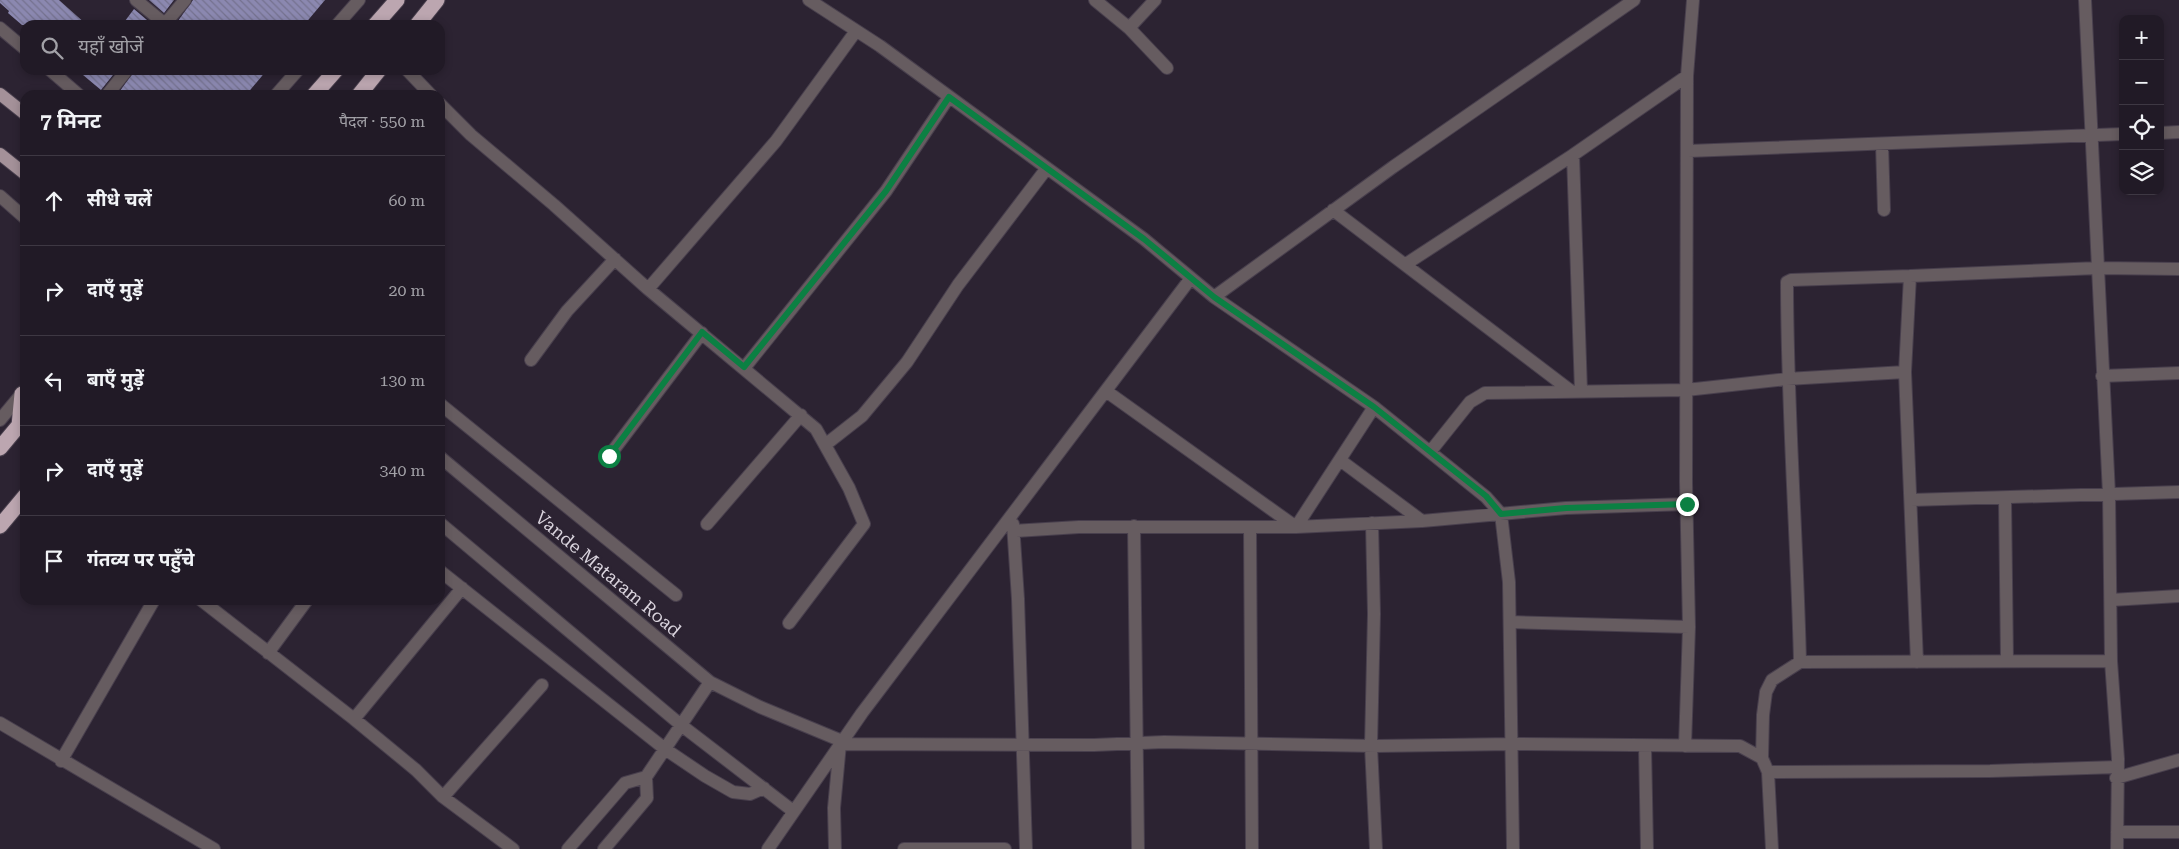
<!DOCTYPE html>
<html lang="hi">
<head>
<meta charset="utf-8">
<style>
  :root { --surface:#211a26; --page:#29232e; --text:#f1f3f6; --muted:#a2a1a7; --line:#3e3843 }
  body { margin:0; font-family:"Roboto Serif","Noto Sans Devanagari",serif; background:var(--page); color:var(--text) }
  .controls { position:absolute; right:15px; top:15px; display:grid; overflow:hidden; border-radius:10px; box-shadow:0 2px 8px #0003 }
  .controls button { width:45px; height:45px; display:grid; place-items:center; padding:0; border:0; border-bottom:1px solid var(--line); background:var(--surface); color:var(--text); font:25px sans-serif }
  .stop { position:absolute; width:15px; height:15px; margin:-11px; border:4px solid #0b8043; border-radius:50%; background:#fff }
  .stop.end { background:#0b8043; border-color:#fff; box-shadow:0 1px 5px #0008 }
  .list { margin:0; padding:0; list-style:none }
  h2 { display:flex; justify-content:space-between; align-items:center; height:65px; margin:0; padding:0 20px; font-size:21px }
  h2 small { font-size:16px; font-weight:400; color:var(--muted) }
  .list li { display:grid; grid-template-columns:32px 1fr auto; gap:15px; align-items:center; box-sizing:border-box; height:90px; padding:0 20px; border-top:1px solid var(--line) }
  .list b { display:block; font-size:19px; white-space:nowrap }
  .list em { font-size:16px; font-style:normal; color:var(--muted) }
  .icon { flex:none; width:28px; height:28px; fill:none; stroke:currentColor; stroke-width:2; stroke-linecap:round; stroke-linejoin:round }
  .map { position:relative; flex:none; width:2179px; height:849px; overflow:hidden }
  .search { position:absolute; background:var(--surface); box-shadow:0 2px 8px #0003; left:20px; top:20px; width:425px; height:55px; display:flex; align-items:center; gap:12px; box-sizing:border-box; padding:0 18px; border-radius:15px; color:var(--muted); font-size:19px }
  .panel { position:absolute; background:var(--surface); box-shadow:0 2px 8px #0003; left:20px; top:90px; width:425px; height:515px; border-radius:15px }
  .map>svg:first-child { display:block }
  .building { fill:url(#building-back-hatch) }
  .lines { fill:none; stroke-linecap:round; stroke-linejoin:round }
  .minor-casing { stroke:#483f4d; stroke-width:14 }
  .major-casing { stroke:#483f4d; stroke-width:14 }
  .highway-casing { stroke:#483f4d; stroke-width:17 }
  .minor { stroke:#665c60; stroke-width:12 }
  .major { stroke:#a49199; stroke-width:12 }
  .highway { stroke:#bca6b0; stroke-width:15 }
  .route { stroke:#0b8043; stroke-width:6 }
  .labels { text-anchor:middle; stroke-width:5; stroke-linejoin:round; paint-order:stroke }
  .street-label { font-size:18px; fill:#d9d3dd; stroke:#2c2332 }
</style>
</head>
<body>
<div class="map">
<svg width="2179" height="849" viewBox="0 0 2179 849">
  <defs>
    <pattern id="building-back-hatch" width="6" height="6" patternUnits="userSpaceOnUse" patternTransform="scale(1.25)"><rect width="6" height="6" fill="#8b88b0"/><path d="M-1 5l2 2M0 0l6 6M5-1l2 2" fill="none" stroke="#75728f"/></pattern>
  </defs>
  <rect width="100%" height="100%" fill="#2c2332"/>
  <!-- building -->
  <path class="building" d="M0 0H59L87 25H22L8 13 9 11 0 3Z
    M149 0H174L164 13Z
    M193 0H325L304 25H175Z
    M134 9 153 25H122Z
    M77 70H117L101 90Z
    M135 70H267L246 95H117Z"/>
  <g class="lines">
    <defs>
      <path id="minor" d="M136 0 165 24
        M809 0 880 46 1144 239 1214 297 1374 407 1486 497 1501 514 1509 582 1513 849
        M1095 0 1129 28 1167 68
        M2085 0 2109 494 2111 661 2118 759 2117 849
        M164 25 185 0
        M337 25 359 0
        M0 28 25 49
        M1129 28 1155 0
        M50 70 79 95
        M407 70 431 95
        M107 95 127 70
        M276 95 298 70
        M440 104 471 135 554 205 648 289 816 429 849 488 864 524 789 623
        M2160 133 2179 132
        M1882 144 1884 210
        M1688 151 2123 134
        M0 196 25 218
        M1333 210 1571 391
        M1406 264 1573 155
        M648 289 776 141 856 31
        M1214 297 1393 167 1634 0
        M531 360 567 311 615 259
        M745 367 886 191 949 97
        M2102 376 2179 373
        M1106 391 1296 527 1374 407
        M1581 391 1573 155 1687 76
        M440 404 676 595
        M0 420 24 391
        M825 445 862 416 907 362 958 285 1047 168
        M1430 452 1470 402 1485 393 1686 390 1787 379 1905 372
        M609 456 702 333
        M440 457 710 682 760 707 842 741
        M1340 460 1422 521
        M2005 498 2007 661
        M1911 500 2179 492
        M440 523 681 725 793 811
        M1372 523 1374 614 1371 746 1376 849
        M707 524 801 415
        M1013 524 1018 599 1026 849
        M1134 526 1138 849
        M1250 527 1252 849
        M1014 531 1079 527H1296L1422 521 1566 508 1687 504
        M440 571 665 749 705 776 733 792 750 794 764 788
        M201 600 354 719 416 770 443 797 513 849
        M2111 600 2179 596
        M1510 622 1689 627
        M268 653 307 600
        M1800 662C1797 535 1787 409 1787 282L1791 280 1910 276
        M1917 662 1905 372 1910 276 2098 268 2179 269
        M354 719 462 588
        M0 723 214 849
        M840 744 1094 745 1164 742 1376 746 1512 744 1740 746 1762 758
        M1645 746 1647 849
        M1685 746 1689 627 1686 482 1687 76 1693 0
        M61 761 154 600
        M1768 772 1990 771 2118 767
        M2116 778 2179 760
        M443 797 542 685
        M2117 832H2179
        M568 849 625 783 646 777
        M604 849 647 798 646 777 710 682
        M768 849 862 713 1191 278
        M835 849 834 808 840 744
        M904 849H1005
        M1772 849 1768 772 1762 758 1763 715 1766 692 1772 680 1800 662 2111 661"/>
      <path id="major" d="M0 94 25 114
        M0 154 25 174"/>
      <path id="highway" d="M375 25 397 0
        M417 25 437 0
        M314 95 336 70
        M359 95 379 70
        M19 426 22 394
        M0 448 25 418
        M0 526 25 496"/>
    </defs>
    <!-- minor casing -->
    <use href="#minor" class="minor-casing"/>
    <!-- major casing -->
    <use href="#major" class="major-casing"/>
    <!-- highway casing -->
    <use href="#highway" class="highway-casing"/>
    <!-- minor -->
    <use href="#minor" class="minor"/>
    <!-- major -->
    <use href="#major" class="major"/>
    <!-- highway -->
    <use href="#highway" class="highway"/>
  </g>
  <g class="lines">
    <!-- route -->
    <path class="route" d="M609 456 702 332 744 367 886 191 949 97 1144 239 1214 297 1374 407 1486 496 1501 514 1566 508 1687 504"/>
  </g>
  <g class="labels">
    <!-- street labels -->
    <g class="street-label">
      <text transform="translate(608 574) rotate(40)" y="6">Vande Mataram Road</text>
    </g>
  </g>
</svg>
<div class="controls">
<button>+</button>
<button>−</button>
<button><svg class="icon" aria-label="locate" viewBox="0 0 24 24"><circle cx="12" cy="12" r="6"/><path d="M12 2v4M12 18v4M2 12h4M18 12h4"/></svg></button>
<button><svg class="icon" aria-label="layers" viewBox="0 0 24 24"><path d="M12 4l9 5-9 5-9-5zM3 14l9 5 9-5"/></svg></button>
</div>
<div class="stop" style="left:609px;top:456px"></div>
<div class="stop end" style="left:1687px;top:504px"></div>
<div class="search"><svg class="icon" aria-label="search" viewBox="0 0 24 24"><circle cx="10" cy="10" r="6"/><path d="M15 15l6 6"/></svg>यहाँ खोजें</div>
<section class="panel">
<h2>7 मिनट<small>पैदल · 550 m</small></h2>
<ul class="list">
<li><svg class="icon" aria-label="ahead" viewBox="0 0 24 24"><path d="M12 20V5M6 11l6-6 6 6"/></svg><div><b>सीधे चलें</b></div><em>60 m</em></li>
<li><svg class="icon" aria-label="right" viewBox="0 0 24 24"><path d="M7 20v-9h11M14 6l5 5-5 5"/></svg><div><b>दाएँ मुड़ें</b></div><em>20 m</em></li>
<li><svg class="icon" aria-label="left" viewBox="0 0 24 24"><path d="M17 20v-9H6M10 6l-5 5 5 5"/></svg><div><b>बाएँ मुड़ें</b></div><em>130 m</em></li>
<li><svg class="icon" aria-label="right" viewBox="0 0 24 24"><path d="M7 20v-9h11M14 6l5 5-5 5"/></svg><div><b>दाएँ मुड़ें</b></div><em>340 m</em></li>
<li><svg class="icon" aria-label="arrive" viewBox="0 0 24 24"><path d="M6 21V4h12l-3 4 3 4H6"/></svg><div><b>गंतव्य पर पहुँचे</b></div></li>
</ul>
</section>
</div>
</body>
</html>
